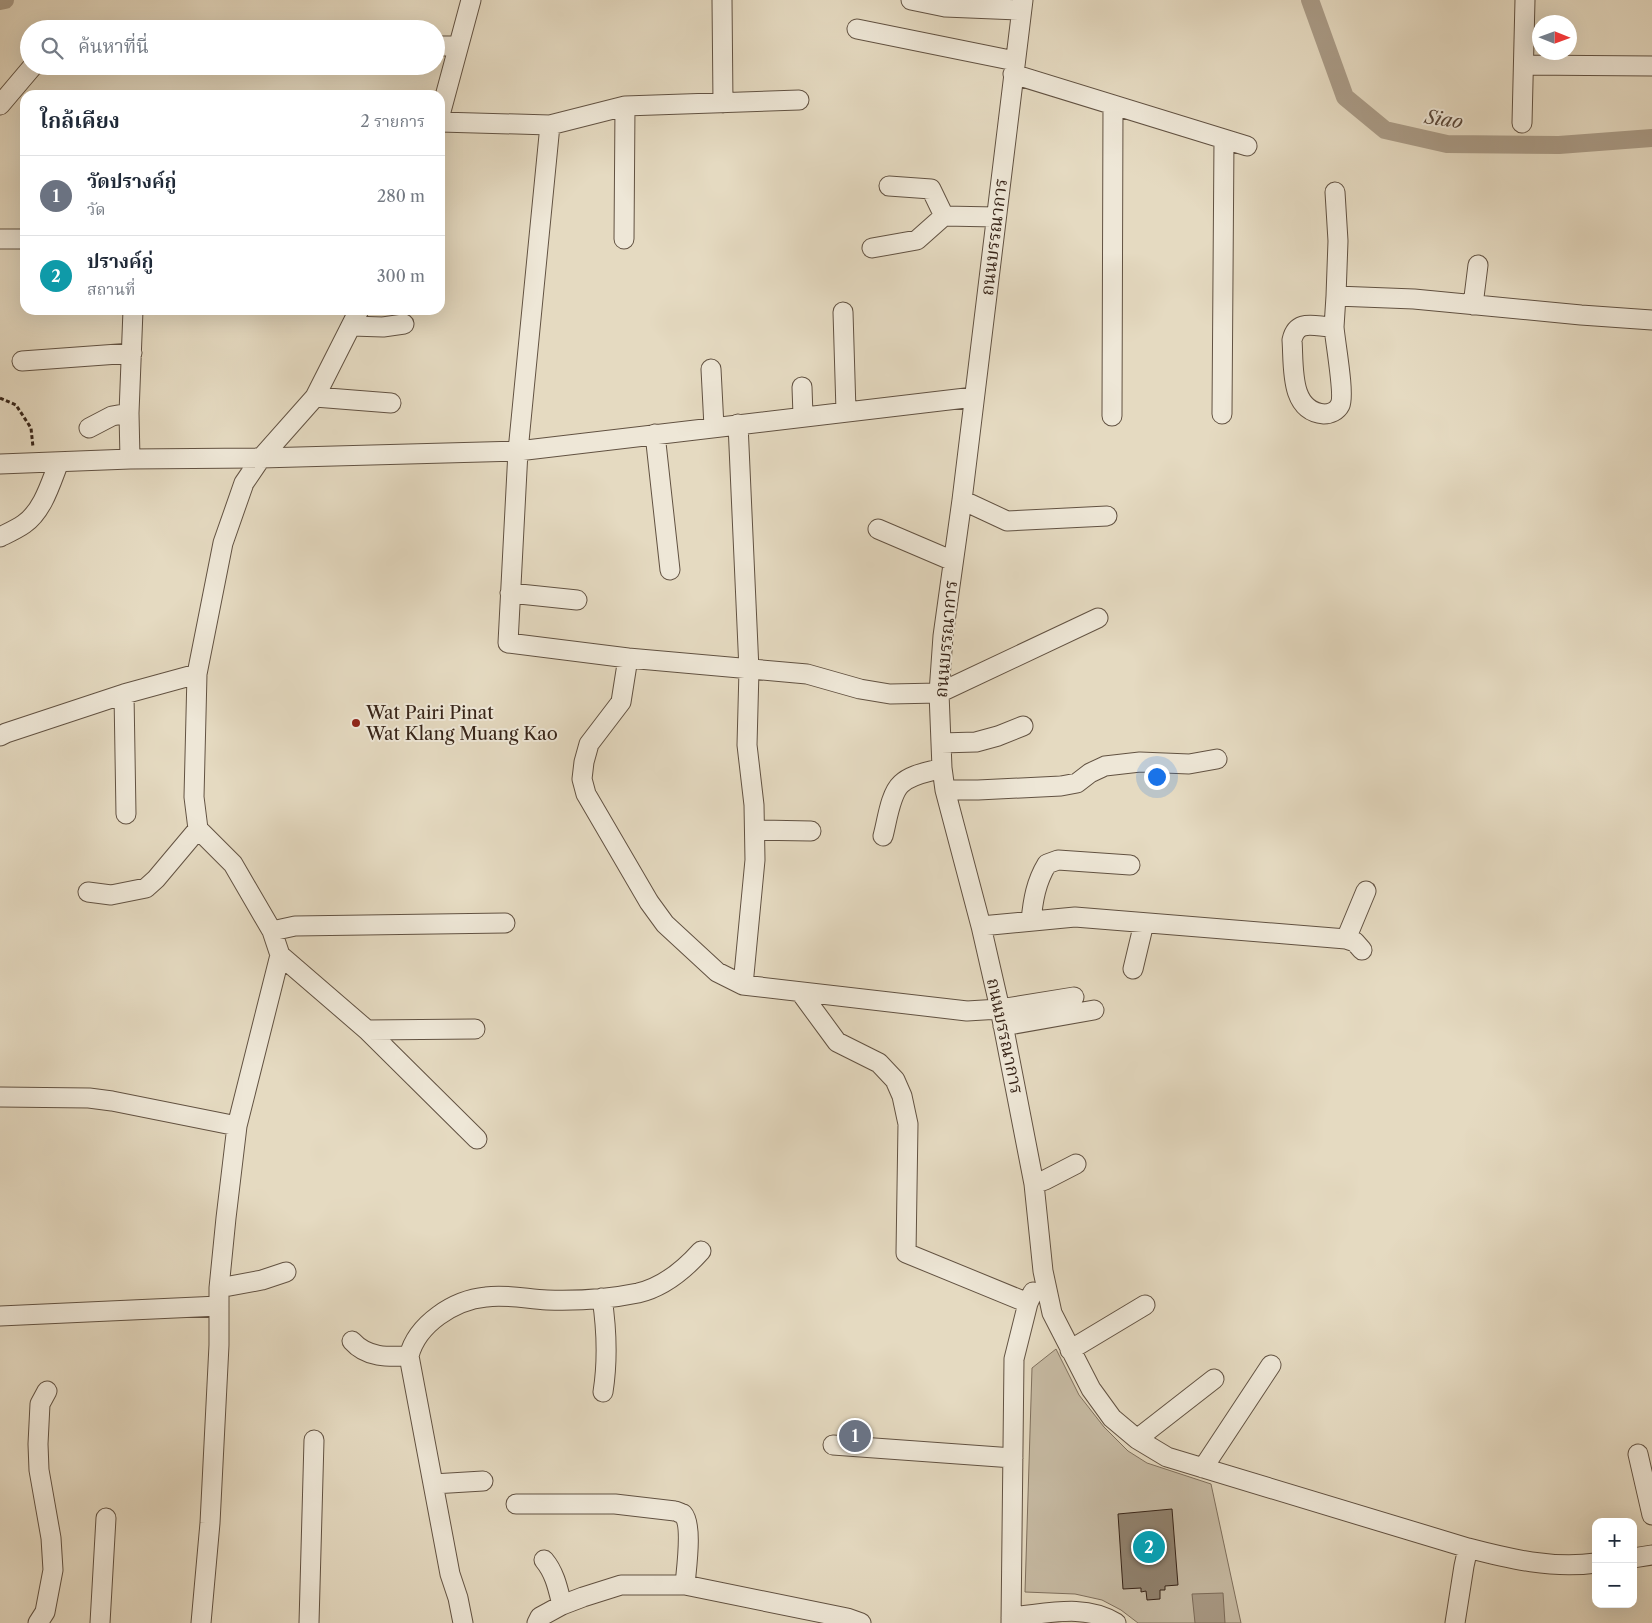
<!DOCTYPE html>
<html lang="th">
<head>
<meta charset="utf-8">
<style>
  :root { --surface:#fff; --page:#f6f6f7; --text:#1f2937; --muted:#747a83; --line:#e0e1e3; --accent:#db2777 }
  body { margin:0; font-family:"Libre Caslon Text","Noto Serif Thai",serif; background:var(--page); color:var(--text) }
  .controls { position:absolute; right:15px; bottom:15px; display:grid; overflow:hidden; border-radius:10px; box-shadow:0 5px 20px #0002 }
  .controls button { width:45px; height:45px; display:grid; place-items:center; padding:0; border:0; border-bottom:1px solid var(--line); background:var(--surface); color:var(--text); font:25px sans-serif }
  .compass { position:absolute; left:1532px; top:15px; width:45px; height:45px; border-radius:50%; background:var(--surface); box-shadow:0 5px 20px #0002; rotate:91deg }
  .you { position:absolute; left:1156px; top:776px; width:18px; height:18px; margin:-12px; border:4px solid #fff; border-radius:50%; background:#1a73e8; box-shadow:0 0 0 8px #1a73e833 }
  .badge { display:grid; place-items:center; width:32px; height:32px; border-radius:50%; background:var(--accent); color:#fff; font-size:16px; font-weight:700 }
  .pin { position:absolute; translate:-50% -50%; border:2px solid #fff; box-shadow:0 1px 5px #0006 }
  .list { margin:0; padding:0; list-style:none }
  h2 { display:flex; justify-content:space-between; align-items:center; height:65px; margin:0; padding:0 20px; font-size:21px }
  h2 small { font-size:16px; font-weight:400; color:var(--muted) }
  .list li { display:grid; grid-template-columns:32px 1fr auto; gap:15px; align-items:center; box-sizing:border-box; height:80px; padding:0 20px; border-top:1px solid var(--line) }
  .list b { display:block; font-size:19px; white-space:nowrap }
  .list p { margin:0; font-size:16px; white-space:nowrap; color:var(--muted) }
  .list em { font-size:16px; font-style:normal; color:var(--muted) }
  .icon { flex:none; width:28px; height:28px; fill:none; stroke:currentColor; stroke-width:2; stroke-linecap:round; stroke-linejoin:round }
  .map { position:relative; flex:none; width:1652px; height:1623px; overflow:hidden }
  .search { position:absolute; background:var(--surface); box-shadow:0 5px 20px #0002; left:20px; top:20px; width:425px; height:55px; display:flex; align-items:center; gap:12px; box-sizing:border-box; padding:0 18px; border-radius:28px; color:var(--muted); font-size:19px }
  .panel { position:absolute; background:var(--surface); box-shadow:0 5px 20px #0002; left:20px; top:90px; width:425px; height:225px; border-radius:15px }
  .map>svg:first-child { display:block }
  .green { fill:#c7bba4; stroke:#7f705e }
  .water { fill:#aa9c88; stroke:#7c6c5b }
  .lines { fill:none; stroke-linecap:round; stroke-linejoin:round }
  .canal { stroke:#aa9c88; stroke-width:18 }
  .building { fill:#918370; stroke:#372418 }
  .minor-casing { stroke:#625242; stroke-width:21 }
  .path { stroke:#372418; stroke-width:3; stroke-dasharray:4 2.5; stroke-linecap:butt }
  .minor { stroke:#eee7d7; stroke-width:19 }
  .poi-dot { fill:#8f2418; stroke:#eee7d7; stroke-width:2 }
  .labels { text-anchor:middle; stroke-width:4; stroke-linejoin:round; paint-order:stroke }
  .street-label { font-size:18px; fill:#372418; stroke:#eee7d7 }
  .poi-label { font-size:18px; fill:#372418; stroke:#eee7d7; text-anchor:start }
  .water-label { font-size:19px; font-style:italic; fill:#5a483a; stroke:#eee7d7 }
</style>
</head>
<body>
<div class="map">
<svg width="1652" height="1623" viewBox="0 0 1652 1623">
  <rect width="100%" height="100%" fill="#e5dac1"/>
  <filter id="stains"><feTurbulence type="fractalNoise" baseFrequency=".004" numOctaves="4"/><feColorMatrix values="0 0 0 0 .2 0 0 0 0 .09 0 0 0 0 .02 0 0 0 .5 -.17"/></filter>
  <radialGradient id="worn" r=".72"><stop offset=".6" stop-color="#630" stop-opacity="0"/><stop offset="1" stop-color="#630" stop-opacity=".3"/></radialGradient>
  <!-- green -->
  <path class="green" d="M1056 1349 1079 1395 1104 1427 1128 1451 1147 1463 1211 1484 1241 1623H1138L1121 1610 1102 1600 1075 1594 1025 1592 1032 1368Z"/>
  <!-- water -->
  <path class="water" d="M1223 1593 1225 1623H1195L1192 1594Z"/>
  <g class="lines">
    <!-- canal -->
    <path class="canal" d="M1310 0 1345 97 1385 130 1447 144 1559 145 1652 138
      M0 1 5 0"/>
  </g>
  <!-- building -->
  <path class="building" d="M1172 1509 1178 1585 1165 1586V1590H1160V1599L1147 1600 1146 1591 1141 1592V1588L1123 1589 1118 1514Z"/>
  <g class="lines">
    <defs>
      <path id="minor" d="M722 0 723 103
        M911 0 945 7 1021 10
        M1023 0 962 500 943 636 939 693 942 768 945 790 981 926 1000 1009 1034 1184 1043 1271 1052 1313 1091 1389 1112 1418 1137 1439 1167 1457 1468 1548C1510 1559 1552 1569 1596 1563
        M857 29 1015 61
        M436 46H458
        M1524 65 1652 66
        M1013 74 1247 146
        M0 105 33 66
        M440 115 471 0
        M440 122 550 125 625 106 799 100
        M1522 123 1525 0
        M550 125 518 451 508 643 628 658
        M889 186 931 189 944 216
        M1335 192 1338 241 1336 296 1414 299 1581 315 1652 320
        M0 239H25
        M624 239 625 106
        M872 248 917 240 944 216 996 217
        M1473 305 1478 265
        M843 312 846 411
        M352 326 383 327 404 324
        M1334 327C1335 341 1345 395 1340 405 1337 411 1330 414 1324 414 1289 411 1294 366 1292 340 1297 318 1315 327 1334 327L1336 296
        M22 361 132 353
        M711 369 714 427
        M802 387 803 416
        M315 397 391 403
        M1222 414 1224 139
        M1112 416 1113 105
        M738 424 749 670 747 745 754 805 755 860 743 985
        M89 428 112 416 129 413
        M655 434 670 570
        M130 459 129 413 133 310
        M0 464 130 459 261 458 518 451 974 397
        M962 500 1007 521 1107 516
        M878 529 953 561
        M0 537C8 533 17 529 24 524 43 511 51 482 59 462
        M510 593 577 600
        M197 674 223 543 244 483 261 458 315 397 359 310
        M124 694 126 814
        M0 736 6 733 124 694 197 674 194 797 198 829 233 864 272 931 280 955 367 1030 477 1139
        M941 743 976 742 998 736 1023 726
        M945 790H978L1061 786 1077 783 1090 773 1105 766 1140 762 1189 764 1217 759
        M755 830 811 831
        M883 836C887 822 890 794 901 784 911 774 929 772 942 768
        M88 892 111 895 146 888 156 879 198 829
        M1031 921C1033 900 1036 882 1047 864L1058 860 1130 865
        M981 926 1075 917 1346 939 1355 942 1362 950
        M272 931 295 926 505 923
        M1346 939 1366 891
        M1133 969 1144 923
        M801 993 837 1042 879 1063 895 1080 902 1096 908 1124 906 1253 1028 1303
        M1074 997 1000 1009 967 1011 743 985 717 972 665 924 649 902 586 794 582 779 584 762 589 744 621 702 628 658 807 674 860 689 890 694 939 693 1098 618
        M1003 1026 1094 1010
        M367 1030 475 1029
        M0 1097 89 1098 112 1101 237 1126
        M1034 1184 1045 1180 1076 1164
        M219 1288 262 1280 286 1272
        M602 1298C607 1331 608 1360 603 1392
        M0 1316 219 1306
        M352 1341C367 1358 388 1357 409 1356
        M1070 1350 1145 1305
        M1137 1439 1214 1379
        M833 1445 1013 1458
        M1638 1454 1652 1515
        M1203 1468 1271 1365
        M433 1484 483 1481
        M516 1504H615L675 1511C676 1511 682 1514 683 1514 693 1525 686 1571 685 1585
        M1633 1558 1652 1555
        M544 1560C555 1573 558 1589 562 1605
        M1011 1617C1047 1614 1084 1603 1116 1623
        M38 1623 45 1612 53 1570 51 1538 39 1470 38 1444 40 1404 47 1391
        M100 1623 106 1518
        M201 1623 210 1523 219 1345V1288L226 1218 237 1126 280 955
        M309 1623 314 1440
        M463 1623 458 1598 450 1574 409 1356C417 1324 454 1300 486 1297 506 1294 527 1299 547 1300 577 1301 609 1299 638 1293 664 1287 684 1270 701 1251
        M537 1623 540 1617 562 1605 583 1597 621 1585H685L847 1618 861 1623
        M1011 1623 1014 1359 1028 1303 1033 1292
        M1455 1623 1464 1566 1468 1548"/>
    </defs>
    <!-- minor casing -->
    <use href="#minor" class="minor-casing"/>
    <!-- path -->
    <path class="path" d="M0 398 16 405 31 428 33 447"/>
    <!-- minor -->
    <use href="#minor" class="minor"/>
  </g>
  <!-- markers -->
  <circle class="poi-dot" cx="356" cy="723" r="5"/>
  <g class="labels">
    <!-- street labels -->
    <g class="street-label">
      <text transform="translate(994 237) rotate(-83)" y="6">ถนนบรรณาการ</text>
      <text transform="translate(946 639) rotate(-85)" y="6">ถนนบรรณาการ</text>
      <text transform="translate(1005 1036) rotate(78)" y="6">ถนนบรรณาการ</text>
    </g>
    <!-- poi labels -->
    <g class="poi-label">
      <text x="366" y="719">Wat Pairi Pinat<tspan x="366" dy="21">Wat Klang Muang Kao</tspan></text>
    </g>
    <!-- water labels -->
    <g class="water-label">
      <text transform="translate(1444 119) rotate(8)" y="7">Siao</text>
    </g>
  </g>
  <rect width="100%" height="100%" filter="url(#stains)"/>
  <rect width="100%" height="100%" fill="url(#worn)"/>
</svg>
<div class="controls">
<button>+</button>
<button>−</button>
</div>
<svg class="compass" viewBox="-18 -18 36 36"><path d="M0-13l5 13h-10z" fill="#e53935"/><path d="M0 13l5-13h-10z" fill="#747a83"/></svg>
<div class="you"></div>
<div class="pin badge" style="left:855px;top:1436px;background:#6b7280">1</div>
<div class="pin badge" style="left:1149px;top:1547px;background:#0f9aa8">2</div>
<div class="search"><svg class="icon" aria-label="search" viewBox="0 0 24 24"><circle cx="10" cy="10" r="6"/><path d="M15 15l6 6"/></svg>ค้นหาที่นี่</div>
<section class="panel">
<h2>ใกล้เคียง<small>2 รายการ</small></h2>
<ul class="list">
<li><span class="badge" style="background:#6b7280">1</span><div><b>วัดปรางค์กู่</b><p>วัด</p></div><em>280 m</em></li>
<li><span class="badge" style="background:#0f9aa8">2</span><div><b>ปรางค์กู่</b><p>สถานที่</p></div><em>300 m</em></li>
</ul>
</section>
</div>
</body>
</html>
